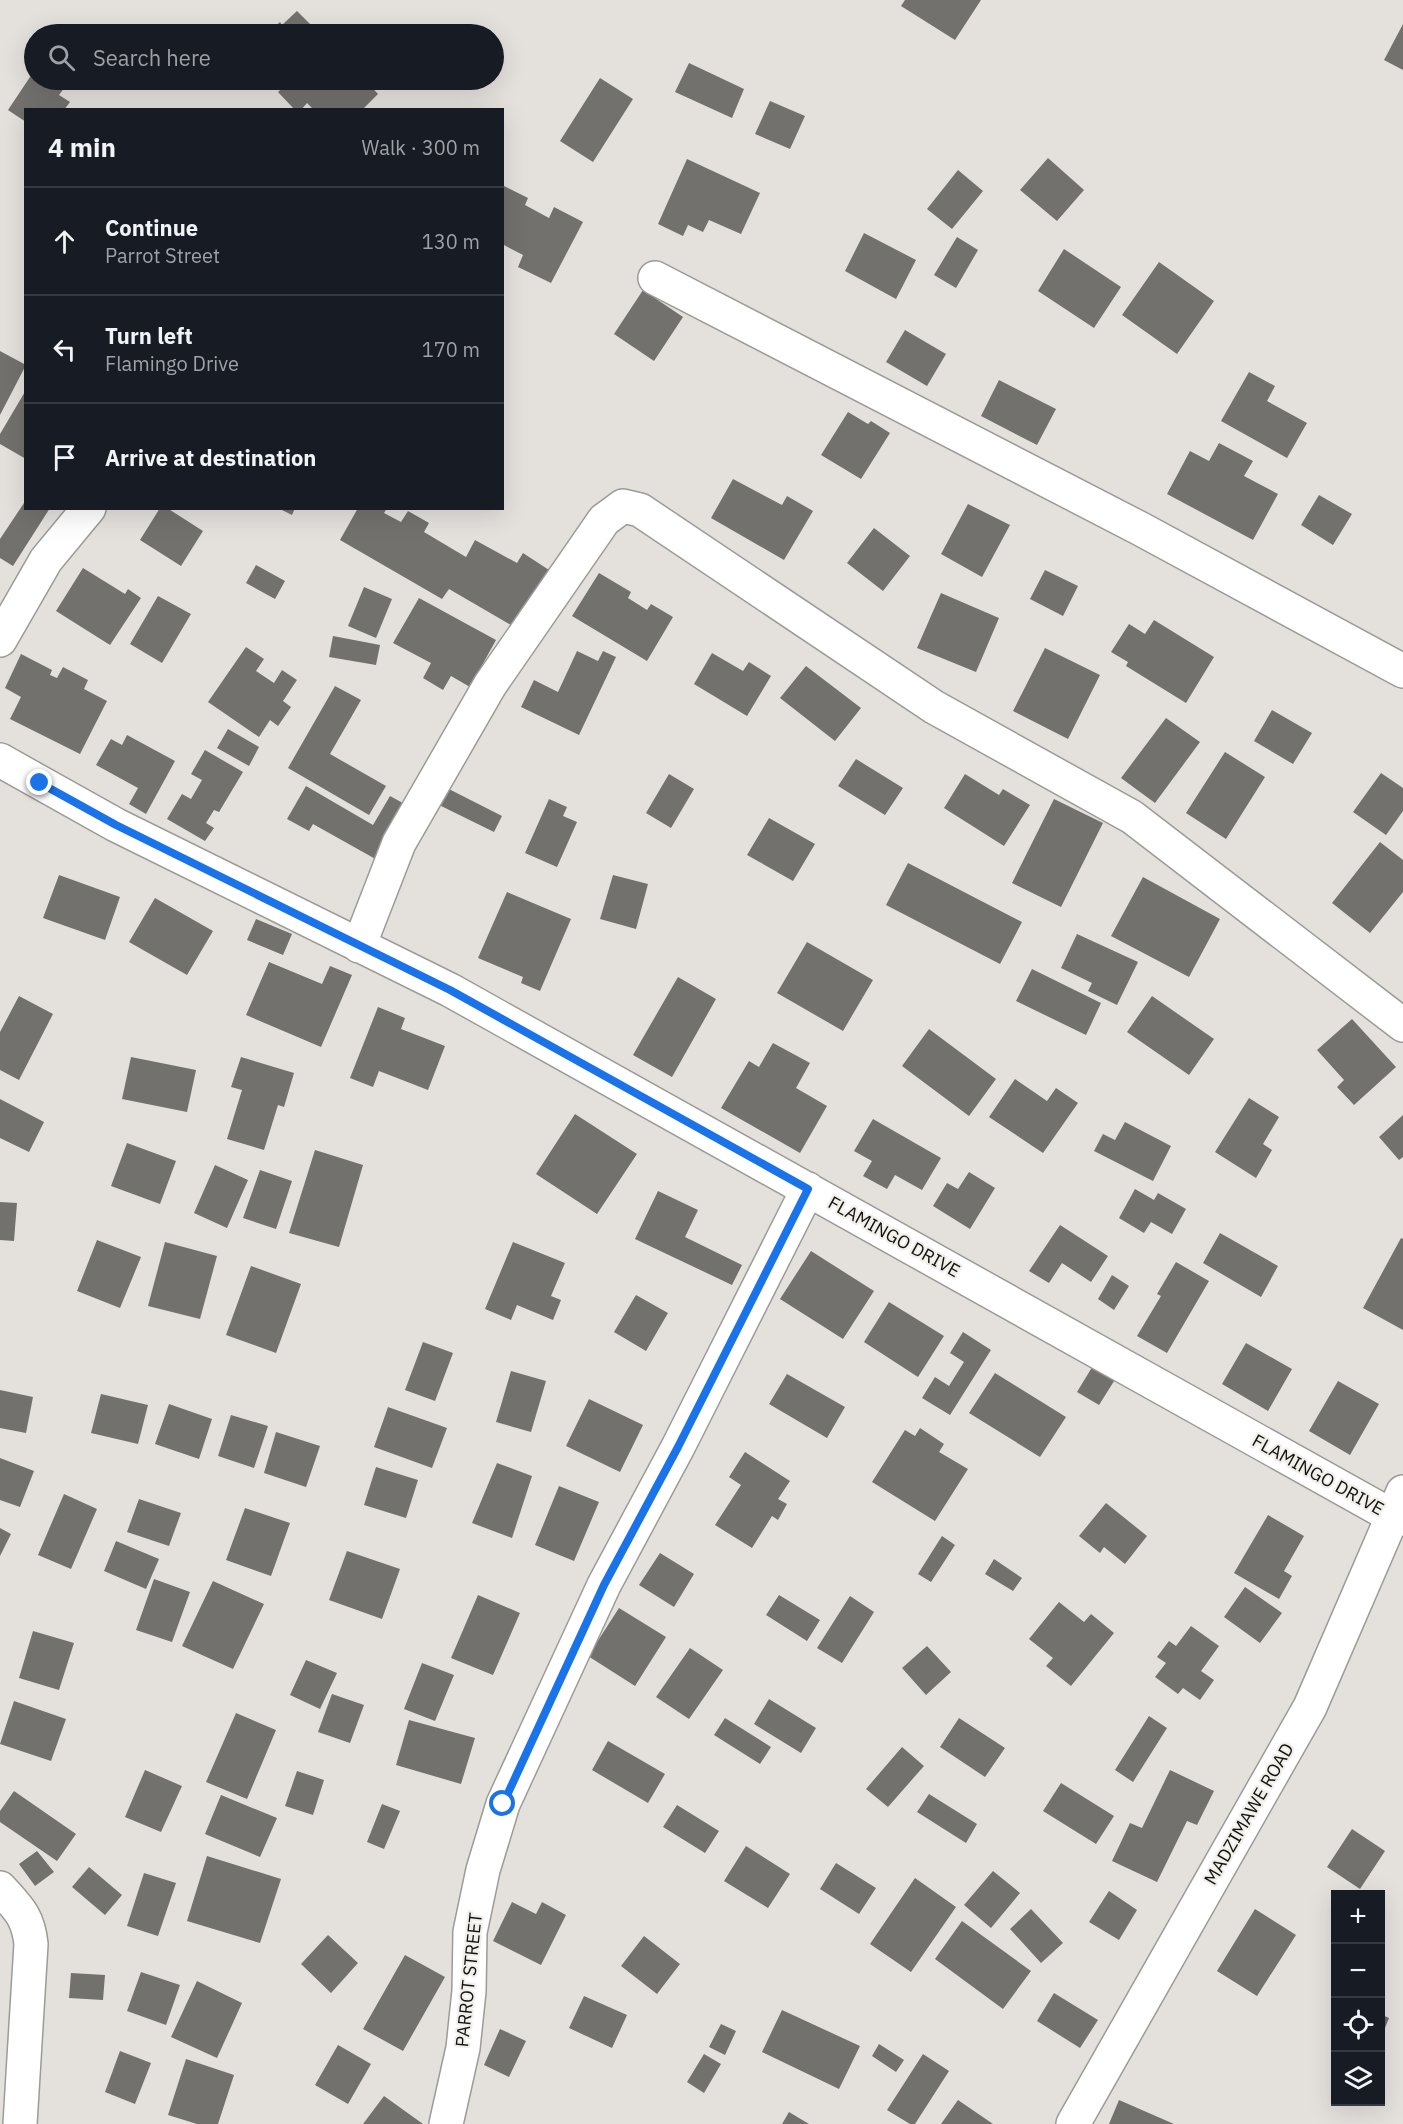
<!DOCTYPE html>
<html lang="en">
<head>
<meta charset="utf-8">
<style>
  :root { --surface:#171b24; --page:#20242c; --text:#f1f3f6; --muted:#9ea1a6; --line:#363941 }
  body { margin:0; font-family:"IBM Plex Sans",sans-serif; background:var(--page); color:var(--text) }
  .controls { position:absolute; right:18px; bottom:18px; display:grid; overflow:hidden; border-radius:0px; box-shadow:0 6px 24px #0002 }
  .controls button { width:54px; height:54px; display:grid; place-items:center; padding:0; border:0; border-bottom:2px solid var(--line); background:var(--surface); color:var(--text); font:30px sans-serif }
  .stop { position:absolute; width:18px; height:18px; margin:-14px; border:4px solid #1a73e8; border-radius:50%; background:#fff }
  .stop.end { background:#1a73e8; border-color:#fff; box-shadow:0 2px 6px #0008 }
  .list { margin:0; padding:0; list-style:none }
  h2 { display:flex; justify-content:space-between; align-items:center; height:78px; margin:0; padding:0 24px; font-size:26px }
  h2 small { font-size:20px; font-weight:400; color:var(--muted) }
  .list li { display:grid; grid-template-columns:39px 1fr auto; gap:18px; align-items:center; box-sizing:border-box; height:108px; padding:0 24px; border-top:2px solid var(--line) }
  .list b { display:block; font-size:22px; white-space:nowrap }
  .list p { margin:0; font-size:20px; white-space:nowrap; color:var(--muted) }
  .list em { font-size:20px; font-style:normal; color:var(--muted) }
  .icon { flex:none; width:33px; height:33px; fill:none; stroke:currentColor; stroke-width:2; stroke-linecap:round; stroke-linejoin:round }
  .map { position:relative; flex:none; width:1403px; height:2124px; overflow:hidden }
  .search { position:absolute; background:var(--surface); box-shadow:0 6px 24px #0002; left:24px; top:24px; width:480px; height:66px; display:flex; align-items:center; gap:15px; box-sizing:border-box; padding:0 21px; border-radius:33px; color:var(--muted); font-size:22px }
  .panel { position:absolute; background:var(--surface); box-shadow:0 6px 24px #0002; left:24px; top:108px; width:480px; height:402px; border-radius:0px }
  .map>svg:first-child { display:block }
  .building { fill:#73716d }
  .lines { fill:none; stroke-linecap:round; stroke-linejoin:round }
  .street-casing { stroke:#9d9b97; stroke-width:36 }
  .street { stroke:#fff; stroke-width:33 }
  .route { stroke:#1a73e8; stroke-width:8 }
  .labels { text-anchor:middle; stroke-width:4.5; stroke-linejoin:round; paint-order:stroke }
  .street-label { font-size:18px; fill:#131211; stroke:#f1efea }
</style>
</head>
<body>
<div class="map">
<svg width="1403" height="2124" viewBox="0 0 1403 2124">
  <rect width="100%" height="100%" fill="#e4e1dd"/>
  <!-- building -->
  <path class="building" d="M905 0H981L955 40 901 6Z
    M297 11 320 34H267L280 22 282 25Z
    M1403 24V70L1384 60Z
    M689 63 744 89 732 118 675 92Z
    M34 71V80H70L59 95 70 102 64 110H26V122L8 110Z
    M600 78 633 99 593 162 560 141Z
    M291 80H365L378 94 362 110H314L307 103 301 110H295L278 92Z
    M770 101 805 116 790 149 755 134Z
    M1048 158 1084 190 1057 221 1020 190Z
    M687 159 760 193 741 234 709 220 703 232 688 225 683 236 658 224Z
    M958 170 983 191 952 229 927 209Z
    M504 186 528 198 525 205 549 218 554 207 583 222 551 283 518 267 523 255 502 244V189Z
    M864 233 916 260 896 299 845 271Z
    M957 237 978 250 956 288 934 275Z
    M1064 249 1121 287 1094 328 1038 291Z
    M1159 262 1214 301 1177 354 1122 315Z
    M643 290 683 317 654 361 614 334Z
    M905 330 946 354 927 386 886 362Z
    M0 351 26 365 0 415Z
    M1249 372 1275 386 1267 401 1307 423 1287 458 1221 421Z
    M999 380 1056 409 1037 445 981 416Z
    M26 390V459L0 444V434Z
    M848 412 868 424 871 421 890 433 861 479 821 455Z
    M1219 443 1253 461 1244 476 1278 494 1253 540 1167 494 1190 451 1209 461Z
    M733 479 782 505 787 496 813 511 784 560 711 518Z
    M1319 495 1352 514 1333 545 1301 525Z
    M26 500V508H50L13 566 0 558V539Z
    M968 504 1010 525 982 577 941 554Z
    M160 508H167L203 531 181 566 140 540Z
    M278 508H295L292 515Z
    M358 508H387L384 513 401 522 408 511 429 523 424 532 466 557 475 540 517 563 523 553 549 570 516 628 449 589 442 599 340 540Z
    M874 528 910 556 883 591 847 563Z
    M256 565 285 581 275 599 246 583Z
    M83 568 125 594 128 589 141 598 110 645 56 611Z
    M1045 570 1078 586 1063 616 1030 599Z
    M599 573 631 592 628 598 647 610 651 604 673 617 647 661 572 616Z
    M364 587 392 599 376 638 348 626Z
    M941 593 999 618 976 672 917 648Z
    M158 596 191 614 162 663 130 644Z
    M419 598 496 640 470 687 451 676 443 690 423 678 431 663 393 643Z
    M1154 620 1214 657 1186 703 1126 666 1128 662 1111 652 1129 624 1145 634Z
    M333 636 380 645 376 665 329 657Z
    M246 647 264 659 256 671 274 683 282 670 297 680 283 701 291 707 278 726 270 720 259 737 208 702Z
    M1045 648 1100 675 1068 739 1013 711Z
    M577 651 598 661 603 651 616 657 579 735 521 707 534 680 558 692Z
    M712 653 743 671 749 662 771 676 747 716 694 684Z
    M21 654 52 670 50 675 57 678 63 667 88 680 84 689 107 701 80 754 10 719 21 697 5 688Z
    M806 666 861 708 835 741 780 698Z
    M335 686 361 700 330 754 386 786 369 815 288 768Z
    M1272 710 1312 733 1293 764 1254 741Z
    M1166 718 1200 742 1155 803 1121 778Z
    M228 729 259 747 249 766 217 748Z
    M127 735 175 761 146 814 129 804 138 788 96 765 111 739 122 745Z
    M205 750 243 772 219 812 214 810 206 823 214 828 205 841 167 819 182 794 191 799 202 780 191 774Z
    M1225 752 1265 777 1226 839 1186 813Z
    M856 759 903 788 885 815 838 786Z
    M1381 773 1403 788V811L1386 835 1353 812Z
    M669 774 694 789 671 828 646 813Z
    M965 774 999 795 1003 789 1030 805 1004 846 944 808Z
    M441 785 502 816 494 832 433 802Z
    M306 786 373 825 390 796 410 807 379 861 313 824 309 831 287 819Z
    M549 799 567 807 563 816 577 822 557 867 525 853Z
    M1054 799 1103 823 1061 907 1012 883Z
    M769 818 815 844 793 881 747 855Z
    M1380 842 1403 860V892L1370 933 1332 903Z
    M908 863 1022 922 1000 964 886 905Z
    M59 875 120 897 105 940 43 918Z
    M613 875 648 884 636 929 600 919Z
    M1143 877 1220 919 1189 977 1111 936Z
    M507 892 571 919 540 991 521 983 523 977 478 958Z
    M155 898 213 931 187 975 129 942Z
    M256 919 292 934 283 955 247 940Z
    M1077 934 1138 962 1117 1005 1088 991 1092 983 1061 968Z
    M807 942 873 980 843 1031 777 993Z
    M269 962 322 984 330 966 352 975 321 1047 246 1015Z
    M1032 969 1101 1003 1086 1035 1016 1001Z
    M678 977 716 999 672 1077 633 1055Z
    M19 996 53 1014 19 1080 0 1070V1032Z
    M1152 996 1214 1039 1189 1075 1127 1032Z
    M378 1007 405 1018 401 1029 445 1046 428 1090 379 1071 373 1087 350 1078Z
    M1352 1019 1396 1067 1354 1105 1337 1087 1344 1080 1317 1050Z
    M929 1029 996 1079 969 1116 902 1066Z
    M773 1043 810 1063 796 1088 827 1106 800 1153 721 1108 749 1061 759 1067Z
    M131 1057 196 1070 187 1112 122 1099Z
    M241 1057 294 1073 284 1107 278 1105 264 1150 227 1139 242 1090 231 1087Z
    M1015 1079 1047 1101 1056 1088 1078 1103 1043 1153 989 1117Z
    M1249 1098 1279 1117 1263 1144 1272 1150 1256 1178 1215 1152Z
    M0 1099 44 1122 29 1152 0 1138Z
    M575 1114 637 1154 597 1214 536 1174Z
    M1403 1115V1157L1399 1160 1379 1137Z
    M873 1119 941 1158 922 1190 895 1175 887 1189 863 1176 872 1161 854 1151Z
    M1125 1122 1171 1146 1153 1181 1094 1151 1103 1134 1115 1140Z
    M127 1143 176 1161 160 1204 111 1186Z
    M315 1150 363 1165 339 1247 289 1233Z
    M215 1165 248 1180 227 1228 194 1213Z
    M260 1170 292 1181 276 1229 243 1218Z
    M969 1172 995 1188 970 1229 933 1206 947 1183 958 1189Z
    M1135 1189 1154 1200 1158 1193 1186 1209 1172 1234 1151 1222 1144 1233 1119 1218Z
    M658 1191 698 1210 685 1237 742 1265 732 1285 635 1239Z
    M0 1202 17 1203 14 1241 0 1240Z
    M1060 1225 1108 1256 1091 1282 1062 1263 1049 1283 1029 1271Z
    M1220 1233 1278 1266 1261 1297 1203 1263Z
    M1401 1238 1403 1239V1330L1363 1308Z
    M97 1240 141 1257 120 1308 77 1291Z
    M165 1242 217 1256 200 1319 148 1306Z
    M513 1242 565 1263 551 1296 561 1300 553 1320 517 1305 511 1320 485 1309Z
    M811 1251 874 1291 843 1339 780 1299Z
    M1176 1262 1209 1281 1167 1353 1137 1336 1161 1296 1157 1294Z
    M251 1266 301 1284 276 1353 226 1335Z
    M1112 1275 1129 1286 1114 1310 1098 1299Z
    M636 1295 668 1313 646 1351 614 1332Z
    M889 1302 944 1336 918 1377 864 1342Z
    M963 1332 991 1350 950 1415 922 1398 935 1377 949 1386 964 1362 950 1353Z
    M423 1342 453 1353 435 1401 405 1390Z
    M1246 1343 1292 1369 1268 1411 1222 1384Z
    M1094 1364 1116 1378 1099 1405 1077 1392Z
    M511 1371 546 1381 531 1432 496 1422Z
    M995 1373 1066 1417 1040 1457 969 1413Z
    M787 1374 845 1407 827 1438 769 1404Z
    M1338 1381 1379 1404 1350 1455 1309 1431Z
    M0 1390 33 1397 26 1433 0 1428Z
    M101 1394 148 1405 138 1444 91 1433Z
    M589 1399 643 1425 620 1472 566 1446Z
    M169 1404 212 1419 199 1459 155 1444Z
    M388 1407 447 1428 432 1468 374 1447Z
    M231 1415 268 1426 254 1468 218 1456Z
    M920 1428 944 1444 939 1452 968 1469 935 1521 872 1482 905 1430 915 1436Z
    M276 1432 320 1446 306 1487 264 1473Z
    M745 1452 790 1481 778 1499 787 1504 778 1520 772 1516 752 1548 715 1525 741 1485 729 1477Z
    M0 1458 34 1471 20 1507 0 1500Z
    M497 1463 532 1476 512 1538 472 1523Z
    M376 1467 418 1480 406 1518 364 1505Z
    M559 1486 599 1502 574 1561 535 1545Z
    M64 1494 97 1509 71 1569 38 1555Z
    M139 1499 181 1513 169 1546 127 1532Z
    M1106 1503 1147 1536 1125 1564 1104 1547 1100 1553 1079 1536Z
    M245 1508 290 1523 271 1576 226 1560Z
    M1268 1515 1304 1536 1284 1571 1292 1576 1279 1599 1234 1573Z
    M0 1528 11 1534 0 1556Z
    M942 1536 955 1545 931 1582 918 1574Z
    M116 1541 159 1559 146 1589 104 1571Z
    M347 1551 400 1569 382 1619 329 1600Z
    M660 1553 694 1574 674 1607 639 1585Z
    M994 1559 1022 1578 1013 1591 985 1574Z
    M154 1579 190 1592 172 1642 136 1630Z
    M213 1581 264 1604 233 1669 182 1646Z
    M1245 1587 1282 1613 1260 1643 1224 1617Z
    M478 1595 520 1613 493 1675 451 1658Z
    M779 1595 820 1620 807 1641 766 1615Z
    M850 1596 874 1612 842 1663 817 1648Z
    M1059 1602 1084 1622 1091 1614 1114 1633 1071 1686 1046 1666 1053 1658 1029 1639Z
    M619 1608 666 1637 635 1686 588 1656Z
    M1191 1626 1219 1646 1201 1671 1214 1680 1200 1700 1183 1688 1178 1694 1155 1677 1166 1663 1157 1657 1169 1641 1176 1646Z
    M33 1631 74 1643 59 1690 19 1678Z
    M927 1646 951 1672 926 1695 902 1668Z
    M690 1648 723 1670 689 1719 656 1697Z
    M306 1660 337 1673 320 1709 290 1695Z
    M422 1663 454 1675 435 1721 404 1709Z
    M332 1694 364 1705 350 1743 318 1732Z
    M769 1699 816 1728 801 1753 754 1724Z
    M14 1701 66 1719 51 1761 0 1744Z
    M236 1713 276 1730 247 1799 206 1782Z
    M1149 1716 1167 1728 1133 1782 1115 1770Z
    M725 1718 771 1747 760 1764 714 1735Z
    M959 1718 1005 1748 985 1777 940 1747Z
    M409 1720 475 1738 461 1784 396 1765Z
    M608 1741 665 1774 648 1803 592 1770Z
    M902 1747 924 1766 888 1807 866 1789Z
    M145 1770 182 1786 161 1832 125 1817Z
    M1170 1770 1214 1791 1197 1825 1187 1821 1157 1882 1112 1861 1130 1823 1142 1828Z
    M297 1771 324 1780 313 1815 285 1806Z
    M1061 1783 1114 1816 1096 1844 1043 1811Z
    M14 1791 76 1834 57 1861 0 1822V1811Z
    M929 1794 977 1824 966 1843 917 1812Z
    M221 1795 277 1818 260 1857 205 1834Z
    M382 1804 400 1811 384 1849 367 1842Z
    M677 1805 719 1831 705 1853 663 1827Z
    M1352 1829 1385 1851 1360 1889 1327 1867Z
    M746 1846 790 1874 768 1908 724 1881Z
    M37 1851 54 1872 35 1886 19 1864Z
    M207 1856 281 1879 260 1943 187 1921Z
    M836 1863 876 1888 859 1914 820 1889Z
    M89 1867 122 1895 105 1915 72 1887Z
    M993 1871 1020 1893 991 1928 964 1905Z
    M144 1873 176 1883 158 1936 127 1926Z
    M915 1878 956 1907 911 1972 870 1944Z
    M1109 1891 1137 1910 1119 1940 1089 1922Z
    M512 1902 536 1914 542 1902 566 1915 541 1965 493 1941Z
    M1031 1909 1063 1943 1041 1963 1010 1929Z
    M1255 1909 1296 1935 1257 1996 1217 1971Z
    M962 1921 1031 1971 1003 2009 935 1959Z
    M328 1935 358 1963 331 1993 301 1964Z
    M644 1936 680 1964 657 1994 621 1966Z
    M405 1955 445 1977 403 2051 363 2029Z
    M141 1972 180 1985 166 2025 127 2011Z
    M71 1973 105 1975 103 2000 69 1998Z
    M197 1981 242 2003 217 2058 171 2037Z
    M1054 1993 1098 2020 1080 2048 1037 2021Z
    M584 1996 627 2015 612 2048 569 2028Z
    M782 2010 860 2046 839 2089 762 2052Z
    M1380 2014 1389 2018 1381 2038H1380Z
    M721 2024 736 2031 725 2055 709 2047Z
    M500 2029 526 2041 509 2077 484 2065Z
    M879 2044 904 2060 896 2072 872 2056Z
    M338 2045 371 2064 348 2104 315 2085Z
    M120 2051 151 2063 135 2104 105 2092Z
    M704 2054 721 2064 704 2093 687 2082Z
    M923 2054 949 2071 915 2124H910L887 2110Z
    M186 2059 234 2075 218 2124H197L168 2115Z
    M384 2096 423 2124H363Z
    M958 2100 993 2124H941Z
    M1119 2100 1174 2124H1109Z
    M789 2112 809 2124H782Z"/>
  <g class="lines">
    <defs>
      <path id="street" d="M655 278 1139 528 1403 671
        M0 640 46 560 89 508
        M0 760 116 825 450 990 1392 1516 1403 1519
        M359 946 399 843 490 685 604 520 623 506 640 510 934 707 1132 817 1403 1025
        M0 1888C18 1908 28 1916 31 1944L20 2124
        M446 2124 463 2048 469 1991 470 1932 483 1870 503 1804 604 1585 678 1447 808 1189
        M1073 2124 1310 1707 1403 1492"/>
    </defs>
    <!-- street casing -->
    <use href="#street" class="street-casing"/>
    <!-- street -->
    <use href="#street" class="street"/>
  </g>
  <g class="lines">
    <!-- route -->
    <path class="route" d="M40 783 116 825 450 990 808 1189 678 1447 604 1585 503 1804"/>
  </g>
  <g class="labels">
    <!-- street labels -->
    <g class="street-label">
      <text transform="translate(894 1237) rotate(29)" y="6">FLAMINGO DRIVE</text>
      <text transform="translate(1318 1475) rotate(29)" y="6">FLAMINGO DRIVE</text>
      <text transform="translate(1249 1814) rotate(-60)" y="6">MADZIMAWE ROAD</text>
      <text transform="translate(469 1980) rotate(-84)" y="6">PARROT STREET</text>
    </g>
  </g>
</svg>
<div class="controls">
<button>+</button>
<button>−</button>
<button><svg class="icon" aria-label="locate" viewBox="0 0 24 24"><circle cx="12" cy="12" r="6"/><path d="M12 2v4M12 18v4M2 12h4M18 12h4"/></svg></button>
<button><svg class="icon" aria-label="layers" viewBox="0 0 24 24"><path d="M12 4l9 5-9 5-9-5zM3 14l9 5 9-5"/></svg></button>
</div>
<div class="stop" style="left:503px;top:1804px"></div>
<div class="stop end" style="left:40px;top:783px"></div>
<div class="search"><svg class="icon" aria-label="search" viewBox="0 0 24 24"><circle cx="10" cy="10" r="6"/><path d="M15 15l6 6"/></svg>Search here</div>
<section class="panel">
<h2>4 min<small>Walk · 300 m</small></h2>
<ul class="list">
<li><svg class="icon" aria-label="ahead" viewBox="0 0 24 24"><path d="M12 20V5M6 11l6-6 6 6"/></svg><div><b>Continue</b><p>Parrot Street</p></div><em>130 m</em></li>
<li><svg class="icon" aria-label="left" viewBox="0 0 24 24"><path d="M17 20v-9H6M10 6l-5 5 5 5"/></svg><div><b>Turn left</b><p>Flamingo Drive</p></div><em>170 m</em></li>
<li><svg class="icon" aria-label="arrive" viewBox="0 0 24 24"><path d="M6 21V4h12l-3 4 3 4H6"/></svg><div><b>Arrive at destination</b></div></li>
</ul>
</section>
</div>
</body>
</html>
